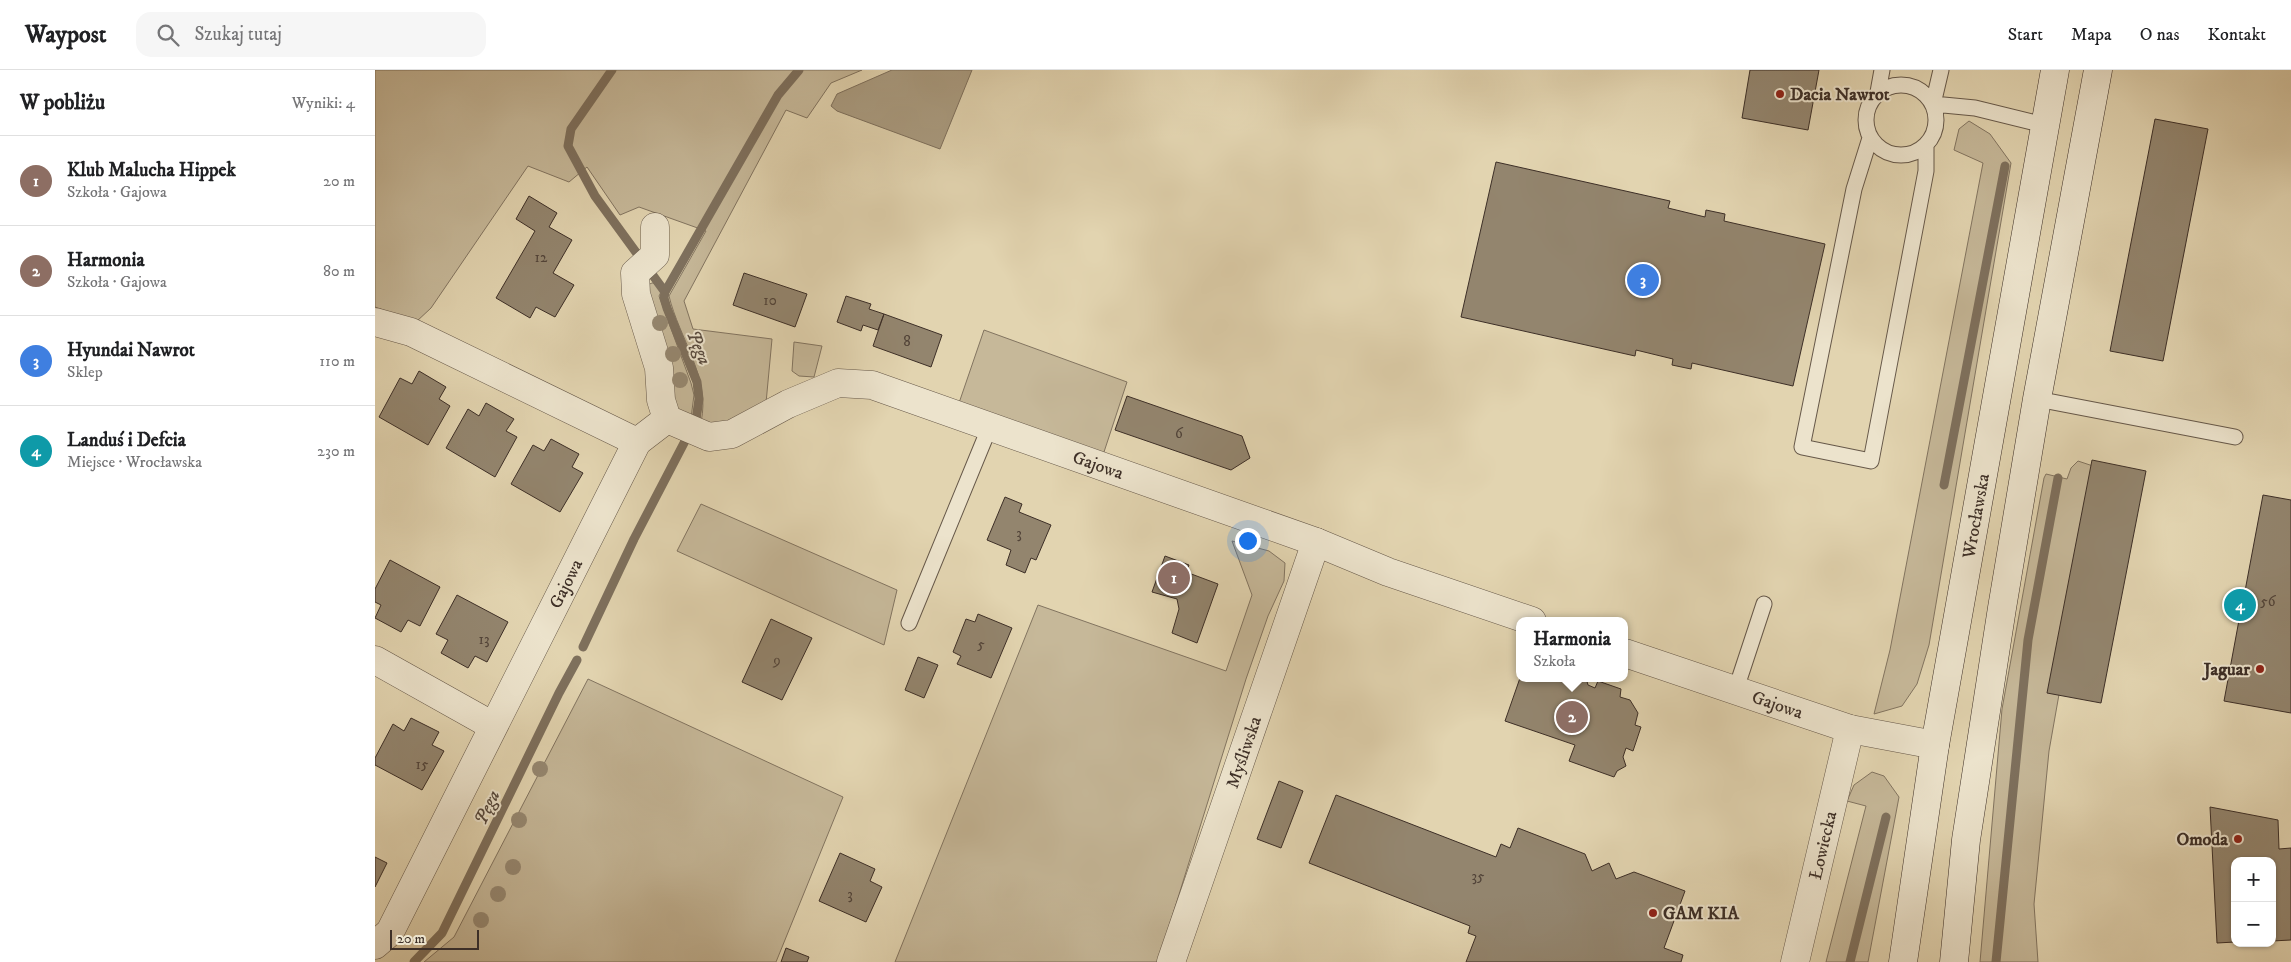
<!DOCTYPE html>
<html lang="pl">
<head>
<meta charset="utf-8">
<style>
  :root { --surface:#fff; --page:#f6f6f6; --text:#202124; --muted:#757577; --line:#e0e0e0; --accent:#ea580c }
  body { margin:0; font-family:"IM FELL DW Pica",serif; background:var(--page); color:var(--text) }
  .controls { position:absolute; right:15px; bottom:15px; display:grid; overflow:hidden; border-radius:10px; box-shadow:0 1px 4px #0004 }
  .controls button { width:45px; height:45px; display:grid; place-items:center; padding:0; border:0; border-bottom:1px solid var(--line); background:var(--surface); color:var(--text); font:25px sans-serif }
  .scale { position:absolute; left:15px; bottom:12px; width:89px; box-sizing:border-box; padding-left:5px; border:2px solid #3d2f27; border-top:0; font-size:14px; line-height:18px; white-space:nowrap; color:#3d2f27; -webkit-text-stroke:4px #ece3cc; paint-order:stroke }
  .you { position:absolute; left:872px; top:470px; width:18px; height:18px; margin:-12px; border:4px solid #fff; border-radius:50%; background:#1a73e8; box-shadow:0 0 0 8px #1a73e833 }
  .badge { display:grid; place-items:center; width:32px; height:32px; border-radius:50%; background:var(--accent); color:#fff; font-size:16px; font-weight:700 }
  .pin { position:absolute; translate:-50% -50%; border:2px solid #fff; box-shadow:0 1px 5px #0006 }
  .popup { position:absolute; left:1141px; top:547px; width:112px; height:65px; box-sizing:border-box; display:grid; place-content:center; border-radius:10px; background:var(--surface); filter:drop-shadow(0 1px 4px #0005); font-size:16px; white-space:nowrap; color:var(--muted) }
  .popup b { font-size:19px; color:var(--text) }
  .popup::after { content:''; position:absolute; left:50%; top:100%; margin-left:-10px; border:10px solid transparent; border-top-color:var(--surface) }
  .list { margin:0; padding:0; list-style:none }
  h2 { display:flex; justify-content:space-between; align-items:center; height:65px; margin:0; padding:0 20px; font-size:21px }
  h2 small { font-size:16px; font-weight:400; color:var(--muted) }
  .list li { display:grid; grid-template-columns:32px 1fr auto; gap:15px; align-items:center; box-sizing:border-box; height:90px; padding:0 20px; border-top:1px solid var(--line) }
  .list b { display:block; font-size:19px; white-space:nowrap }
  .list p { margin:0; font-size:16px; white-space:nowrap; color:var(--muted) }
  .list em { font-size:16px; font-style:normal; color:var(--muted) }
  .icon { flex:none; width:28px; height:28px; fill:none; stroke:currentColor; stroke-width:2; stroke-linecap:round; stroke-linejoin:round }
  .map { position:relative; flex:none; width:1916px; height:892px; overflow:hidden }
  header { display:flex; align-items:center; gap:30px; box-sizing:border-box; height:70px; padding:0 25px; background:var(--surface); border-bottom:1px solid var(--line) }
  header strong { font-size:24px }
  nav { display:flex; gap:28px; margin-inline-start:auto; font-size:18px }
  .search { width:350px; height:45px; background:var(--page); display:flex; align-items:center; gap:12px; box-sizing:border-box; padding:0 18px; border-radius:15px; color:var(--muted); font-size:19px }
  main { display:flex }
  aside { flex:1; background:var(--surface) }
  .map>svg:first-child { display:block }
  .green { fill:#c6b899; stroke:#827460 }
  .water { fill:#aa9c81; stroke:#7e705d }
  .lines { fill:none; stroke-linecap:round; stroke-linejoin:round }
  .stream { stroke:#7e705d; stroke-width:9 }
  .building { fill:#93856e; stroke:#3d2f27 }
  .service-casing { stroke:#665849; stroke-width:17 }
  .minor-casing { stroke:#665849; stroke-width:29 }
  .secondary-casing { stroke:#3d2f27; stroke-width:29 }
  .service { stroke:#ece3cc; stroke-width:15 }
  .minor { stroke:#ece3cc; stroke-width:28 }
  .secondary { stroke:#ece3cc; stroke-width:28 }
  .tree { fill:#968871 }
  .poi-dot { fill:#8f2418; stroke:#ece3cc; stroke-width:2 }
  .labels { text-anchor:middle; stroke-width:4; stroke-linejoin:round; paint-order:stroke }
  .number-label { font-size:15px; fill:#524439 }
  .poi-label { font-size:18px; font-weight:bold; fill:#3d2f27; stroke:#ece3cc; text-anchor:start }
  .street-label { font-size:18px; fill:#3d2f27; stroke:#ece3cc }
  .water-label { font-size:19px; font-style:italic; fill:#584a3e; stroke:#ece3cc }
</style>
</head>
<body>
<header>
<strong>Waypost</strong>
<div class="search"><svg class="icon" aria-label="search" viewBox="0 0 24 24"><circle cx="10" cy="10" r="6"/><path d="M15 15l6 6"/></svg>Szukaj tutaj</div>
<nav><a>Start</a><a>Mapa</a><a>O nas</a><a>Kontakt</a></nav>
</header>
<main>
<aside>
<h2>W pobliżu<small>Wyniki: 4</small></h2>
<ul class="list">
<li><span class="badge" style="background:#8d6e63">1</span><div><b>Klub Malucha Hippek</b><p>Szkoła · Gajowa</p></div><em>20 m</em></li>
<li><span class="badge" style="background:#8d6e63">2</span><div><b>Harmonia</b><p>Szkoła · Gajowa</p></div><em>80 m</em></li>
<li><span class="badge" style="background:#3f7fe0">3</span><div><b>Hyundai Nawrot</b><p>Sklep</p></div><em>110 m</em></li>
<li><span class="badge" style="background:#0f9aa8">4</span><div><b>Landuś i Defcia</b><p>Miejsce · Wrocławska</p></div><em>230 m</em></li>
</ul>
</aside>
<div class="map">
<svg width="1916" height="892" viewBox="0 0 1916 892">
  <rect width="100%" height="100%" fill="#e2d4b0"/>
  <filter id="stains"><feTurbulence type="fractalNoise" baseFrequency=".004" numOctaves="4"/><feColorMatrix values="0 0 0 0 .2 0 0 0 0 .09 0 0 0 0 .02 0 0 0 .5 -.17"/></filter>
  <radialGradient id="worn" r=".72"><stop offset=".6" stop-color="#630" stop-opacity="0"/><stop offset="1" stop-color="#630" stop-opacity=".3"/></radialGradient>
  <!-- green -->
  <path class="green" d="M0 0H487L456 13 432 48 411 40 309 231 318 259 397 269 391 333 349 356 326 352C336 308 304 268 294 226L331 161 264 137 245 145 212 97 194 112 153 96 56 238 41 252 0 237Z
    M1594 51 1615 64 1636 93 1554 575 1542 614 1527 636 1499 644 1515 580 1608 93 1579 80 1584 59Z
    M277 213H279L286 222 284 226 316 313 319 325 316 348 300 337 270 216Z
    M609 260 752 312 728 385 584 333Z
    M419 272 447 276 439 307 424 306 417 301Z
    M1703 391 1724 398 1674 681 1659 834 1663 892H1605L1627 639 1669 408 1671 404 1692 409 1696 398Z
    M326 434 522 520 509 575 302 481Z
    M857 471 894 481 910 493 909 511 893 546 871 609 783 892H520L663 535 851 601 877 525Z
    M213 609 468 727 401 892H49L79 867Z
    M1497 702 1509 706 1524 727 1493 892H1451L1491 736 1472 731 1479 715Z"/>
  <!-- water -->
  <path class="water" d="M517 0H597L565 79 462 41 456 36 462 24Z"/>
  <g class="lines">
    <!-- stream -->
    <path class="stream" d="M237 0 196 59 193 76 220 126 290 222
      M1569 415 1630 96
      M208 577 259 469 321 350 324 329 322 312 292 238 289 228 290 222 403 25 424 0
      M39 892 67 863 184 623 202 590
      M1475 892 1511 747
      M1621 892 1653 570 1683 408"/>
  </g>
  <!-- building -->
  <path class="building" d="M1375 0H1444L1433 60 1367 48Z
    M1780 49 1833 59 1788 291 1735 281Z
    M1121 92 1295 131 1293 138 1330 147 1331 140 1350 144 1349 151 1450 174 1418 316 1317 293 1316 299 1297 295 1298 289 1261 280 1260 286 1086 247Z
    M154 126 182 143 174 157 197 170 178 203 199 215 180 247 161 237 155 248 121 228 160 161 141 149Z
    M369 203 432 224 420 257 358 235Z
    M471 226 496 234 494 239 509 244 503 260 488 255 486 261 462 252Z
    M509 244 567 265 556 297 498 276Z
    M44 301 71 317 64 329 75 336 53 375 4 347 25 308 37 314Z
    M752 326 867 366 875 388 856 400 740 360Z
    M111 333 139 349 131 361 142 367 120 407 71 378 93 339 104 346Z
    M176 369 204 384 197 397 208 403 185 442 136 414 158 375 169 381Z
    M1717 390 1771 401 1726 633 1672 623Z
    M1888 425 1916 430V643L1849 631 1867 534 1870 535 1871 528 1873 521H1870Z
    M630 427 647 434 644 442 676 455 661 490 656 488 650 503 631 495 636 480 612 470Z
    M790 486 814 495 811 502 843 514 822 573 797 563 804 539 802 529 777 522Z
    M15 490 65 517 45 556 33 550 26 562 0 548 6 535 0 532V519Z
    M82 525 133 552 112 592 100 586 93 598 66 583 73 570 61 564Z
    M603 544 637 558 616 608 582 594 586 586 578 582 591 549 600 552Z
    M396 549 437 568 407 630 367 612Z
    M543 587 563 595 549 628 530 620Z
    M1145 608H1195L1200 610 1211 608 1213 615 1220 618 1223 611 1246 619 1245 627 1255 630 1263 643 1260 655 1266 657 1258 681 1251 678 1248 687 1251 696 1242 701 1239 707 1194 691 1200 675 1130 651Z
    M36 648 64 662 57 675 69 681 47 720 0 695V688L18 654 29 661Z
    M904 711 928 721 906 778 882 769Z
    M961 725 1121 787 1126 774 1135 778 1143 758 1210 784 1217 801 1234 793 1241 809 1259 802 1310 821 1289 878 1308 885 1306 892H1091L1101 866 1093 863 1095 856 934 793Z
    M1835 737 1903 750 1904 779 1916 778V870L1897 871V791H1860V872L1842 873Z
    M465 783 500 799 495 811 507 817 491 852 444 831Z
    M0 787 12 793 0 817Z
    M411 878 434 887 432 892H406Z"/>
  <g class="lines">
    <defs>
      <path id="service" d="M1566 0 1558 34 1600 38 1669 55
        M1491 50a35 35 0 1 1 70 0a35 35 0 1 1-70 0Z
        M1503 22 1507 0
        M1495 68 1479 119 1427 377 1496 391 1551 101V75
        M1662 329 1860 367
        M534 553 615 356
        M1360 622 1389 534"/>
      <g id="minor">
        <path id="s1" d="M280 157V185L260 203 261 224 284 298 286 330 292 349 334 367 357 364 413 334 463 313 497 315 941 472 1013 502 1157 551"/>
        <path d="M0 252 36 262 262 372"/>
        <path id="s2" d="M1250 583 1475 659 1560 675"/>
        <path d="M0 590 118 656"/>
        <path id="s3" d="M0 875 15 862 262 372 292 349"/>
        <path id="s4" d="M796 892 941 472"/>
        <path id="s5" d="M1420 892 1475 659"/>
      </g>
      <g id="secondary">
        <path id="s6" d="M1528 892 1560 675 1680 0"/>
        <path d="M1579 892 1591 770 1627 538 1662 329 1723 0"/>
      </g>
    </defs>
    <!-- service casing -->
    <use href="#service" class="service-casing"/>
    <!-- minor casing -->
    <use href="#minor" class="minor-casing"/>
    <!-- secondary casing -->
    <use href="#secondary" class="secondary-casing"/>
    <!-- service -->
    <use href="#service" class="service"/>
    <!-- minor -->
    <use href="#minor" class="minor"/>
    <!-- secondary -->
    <use href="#secondary" class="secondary"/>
  </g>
  <!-- trees -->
  <g class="tree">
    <circle cx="285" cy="253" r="8"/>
    <circle cx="298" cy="284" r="8"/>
    <circle cx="305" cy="310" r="8"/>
    <circle cx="165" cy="699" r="8"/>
    <circle cx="144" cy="750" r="8"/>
    <circle cx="138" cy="797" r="8"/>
    <circle cx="123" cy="824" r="8"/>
    <circle cx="106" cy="850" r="8"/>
  </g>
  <!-- markers -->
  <g class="poi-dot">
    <circle cx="1405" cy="24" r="5"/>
    <circle cx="1885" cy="599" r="5"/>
    <circle cx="1863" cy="769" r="5"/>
    <circle cx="1278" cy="843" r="5"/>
  </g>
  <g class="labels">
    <!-- number labels -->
    <g class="number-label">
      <text x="166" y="192">12</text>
      <text x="395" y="235">10</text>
      <text x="532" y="276">8</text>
      <text x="804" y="368">6</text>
      <text x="644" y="468">3</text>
      <text x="1893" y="536">56</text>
      <text x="109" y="574">13</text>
      <text x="606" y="579">5</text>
      <text x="402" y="595">9</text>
      <text x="47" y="699">15</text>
      <text x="1103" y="811">35</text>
      <text x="475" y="829">3</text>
    </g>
    <!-- poi labels -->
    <g class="poi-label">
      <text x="1415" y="30">Dacia Nawrot</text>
      <text x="1875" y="605" text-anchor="end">Jaguar</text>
      <text x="1853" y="775" text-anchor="end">Omoda</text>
      <text x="1288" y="849">GAM KIA</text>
    </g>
    <!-- street labels -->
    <g class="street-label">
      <text dy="6" stroke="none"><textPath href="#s1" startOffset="666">Gajowa</textPath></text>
      <text dy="6" stroke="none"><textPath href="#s6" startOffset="452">Wrocławska</textPath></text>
      <text dy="6" stroke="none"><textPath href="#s3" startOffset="410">Gajowa</textPath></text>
      <text dy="6" stroke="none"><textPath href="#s2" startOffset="161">Gajowa</textPath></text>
      <text dy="6" stroke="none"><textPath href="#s4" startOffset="222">Myśliwska</textPath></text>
      <text dy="6" stroke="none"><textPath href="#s5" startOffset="120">Łowiecka</textPath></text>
    </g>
    <!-- water labels -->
    <g class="water-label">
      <text transform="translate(325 277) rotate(68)" y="7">Pęga</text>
      <text transform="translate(111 737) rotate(-64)" y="7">Pęga</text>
    </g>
  </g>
  <rect width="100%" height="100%" filter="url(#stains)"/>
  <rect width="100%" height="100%" fill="url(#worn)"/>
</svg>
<div class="controls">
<button>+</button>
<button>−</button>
</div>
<div class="scale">20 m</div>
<div class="you"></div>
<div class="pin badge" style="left:799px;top:508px;background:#8d6e63">1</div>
<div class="pin badge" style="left:1197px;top:647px;background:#8d6e63">2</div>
<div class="popup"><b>Harmonia</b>Szkoła</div>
<div class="pin badge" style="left:1268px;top:210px;background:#3f7fe0">3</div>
<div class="pin badge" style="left:1865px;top:535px;background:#0f9aa8">4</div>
</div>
</main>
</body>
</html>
